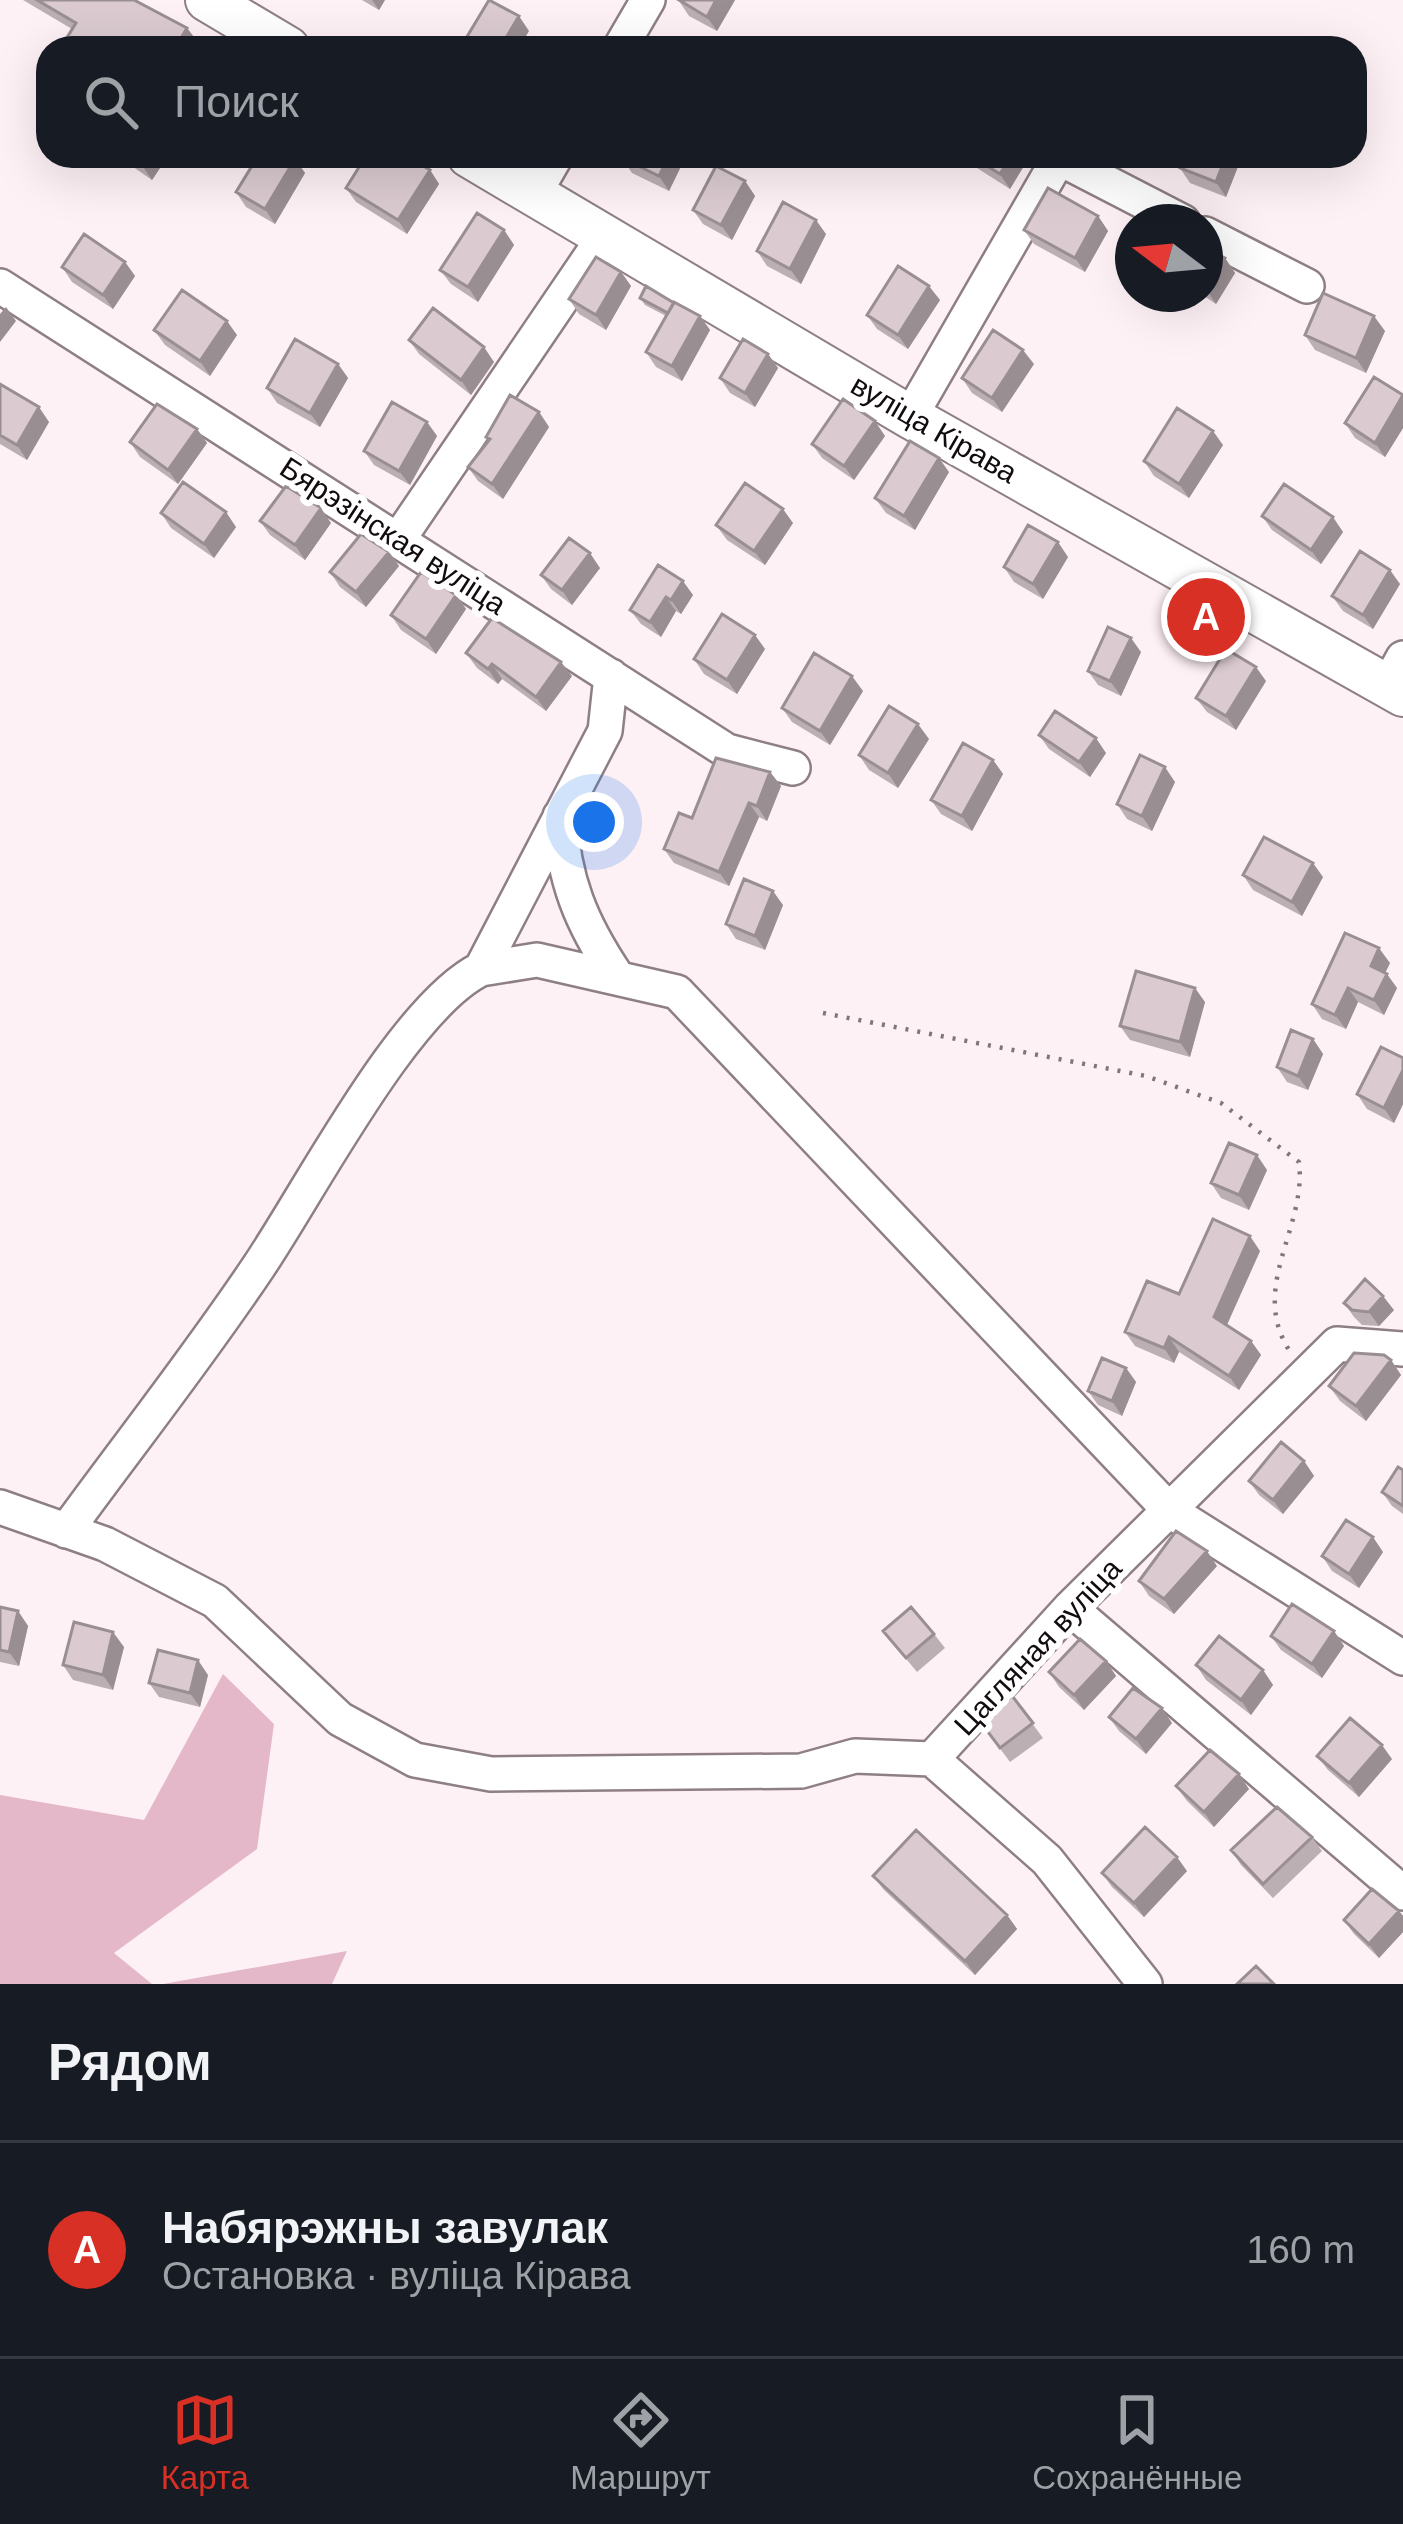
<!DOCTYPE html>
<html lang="ru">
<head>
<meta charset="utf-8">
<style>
  :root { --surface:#171b24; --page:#242831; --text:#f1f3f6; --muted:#9ea1a6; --line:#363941; --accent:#d93025 }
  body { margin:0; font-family:Helvetica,sans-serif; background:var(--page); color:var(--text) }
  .compass { position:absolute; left:1115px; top:204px; width:108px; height:108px; border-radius:50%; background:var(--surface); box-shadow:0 12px 48px #0002; rotate:286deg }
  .you { position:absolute; left:594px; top:822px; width:42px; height:42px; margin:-30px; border:9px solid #fff; border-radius:50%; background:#1a73e8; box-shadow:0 0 0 18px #1a73e833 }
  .badge { display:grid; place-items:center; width:78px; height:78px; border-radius:50%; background:var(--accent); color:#fff; font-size:39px; font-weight:700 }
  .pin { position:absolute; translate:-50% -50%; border:6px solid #fff; box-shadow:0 3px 12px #0006 }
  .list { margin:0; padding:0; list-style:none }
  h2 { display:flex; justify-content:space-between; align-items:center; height:156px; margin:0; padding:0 48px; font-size:51px }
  h2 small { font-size:39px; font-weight:400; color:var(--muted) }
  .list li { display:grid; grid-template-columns:78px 1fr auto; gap:36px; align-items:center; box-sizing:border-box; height:216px; padding:0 48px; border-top:3px solid var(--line) }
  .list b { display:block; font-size:45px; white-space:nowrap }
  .list p { margin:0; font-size:39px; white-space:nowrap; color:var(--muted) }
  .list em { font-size:39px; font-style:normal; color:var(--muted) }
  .icon { flex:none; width:66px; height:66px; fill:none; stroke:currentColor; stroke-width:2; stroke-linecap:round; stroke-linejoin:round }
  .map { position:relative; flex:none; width:1403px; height:1984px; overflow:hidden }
  .search { position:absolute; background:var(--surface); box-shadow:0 12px 48px #0002; left:36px; right:36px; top:36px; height:132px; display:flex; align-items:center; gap:30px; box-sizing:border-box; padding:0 42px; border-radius:36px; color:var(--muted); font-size:45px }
  .sheet { height:372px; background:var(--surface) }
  nav { display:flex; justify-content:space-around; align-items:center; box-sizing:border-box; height:168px; border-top:3px solid var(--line); background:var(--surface); font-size:33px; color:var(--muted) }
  nav a { display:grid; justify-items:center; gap:6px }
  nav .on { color:var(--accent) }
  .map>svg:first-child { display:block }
  .green { fill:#e5b8c9 }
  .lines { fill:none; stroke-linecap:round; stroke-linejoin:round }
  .minor-casing { stroke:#8e7f85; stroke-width:38 }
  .major-casing { stroke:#8e7f85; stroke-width:46 }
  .path { stroke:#7f7679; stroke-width:4.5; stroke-dasharray:3 9; stroke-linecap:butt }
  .minor { stroke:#fff; stroke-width:33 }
  .major { stroke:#fff; stroke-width:42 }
  .wall { fill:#bcafb4 }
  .shaded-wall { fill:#998e92 }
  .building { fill:#dbcbd1; stroke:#998e92; stroke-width:3 }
  .labels { text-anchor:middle; stroke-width:12; stroke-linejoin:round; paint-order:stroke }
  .street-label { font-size:30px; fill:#120c0e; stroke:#fff }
</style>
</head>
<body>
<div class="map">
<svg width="1403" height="1984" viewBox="0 0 1403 1984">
  <rect width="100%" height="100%" fill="#fef1f6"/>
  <!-- green -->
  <path class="green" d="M223 1674 274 1724 257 1849 114 1953 152 1984H0V1795L144 1820Z
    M347 1951 332 1984H163Z"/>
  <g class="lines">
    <defs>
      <path id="minor" d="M620 48 648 0
        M534 194 556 156
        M1205 234 1307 286
        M0 286 727 751 793 768
        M910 417 1059 158 1183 222
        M398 540 604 237
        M611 676 605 731 481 969 537 960 677 992 1170 1511 1403 1658
        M1387 687 1403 658
        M560 816C563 879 581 923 616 975
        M0 1507 105 1544 215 1601 340 1719 415 1760 491 1774 801 1771 855 1756 932 1759
        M66 1531C130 1443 199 1356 259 1266 311 1189 404 1007 481 969
        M1070 1608 1403 1893
        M932 1759 1070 1608 1337 1344 1403 1349
        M932 1759 1047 1860 1145 1984"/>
      <path id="major" d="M207 0 288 48
        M469 156 910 417 1403 695"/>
    </defs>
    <!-- minor casing -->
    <use href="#minor" class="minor-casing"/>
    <!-- major casing -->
    <use href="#major" class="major-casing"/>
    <!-- path -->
    <path class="path" d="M823 1013 1146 1076 1221 1103 1299 1162C1307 1228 1249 1286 1289 1350"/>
    <!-- minor -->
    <use href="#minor" class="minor"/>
    <!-- major -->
    <use href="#major" class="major"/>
  </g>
  <!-- wall -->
  <path class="wall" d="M23 0H134L198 42 194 48H67L63 44 72 29Z
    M362 0H385L379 10Z
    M735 0 717 31 689 16 679 1Z
    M121 156H168L152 180 126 162Z
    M686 156 669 191 632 173 622 158Z
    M969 156H1030L1010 189 977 168Z
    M295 159 305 173 275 224 246 207 236 192Z
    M1239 164 1226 197 1190 183 1180 168Z
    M430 170 439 184 407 234 356 202 346 188Z
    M745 181 755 196 732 240 703 224 693 210Z
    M1098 216 1108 231 1085 272 1034 244 1024 230Z
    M504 230 514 245 478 302 451 284 440 270Z
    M826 234 801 284 767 266 757 251Z
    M1205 248 1225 258 1235 273 1216 304 1201 294H1205Z
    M125 262 135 276 113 309 72 282 62 267Z
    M621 272 631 286 606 330 579 314 569 299Z
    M640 298 700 316 710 330 682 381 656 367 646 352 666 316 645 305Z
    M940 300 908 349 877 329 867 315Z
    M154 330 237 335 210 376 165 345Z
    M1385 331 1366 373 1315 350 1305 335Z
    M409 340 494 362 471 395 419 354Z
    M768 354 778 368 755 407 730 393 720 378Z
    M338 364 348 378 320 427 277 403 267 388Z
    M1034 364 1002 412 972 393 962 378Z
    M0 384 49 422 27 460 0 444Z
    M1403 395V428L1385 457 1355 438 1345 423Z
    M539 412 549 427 503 499 478 481 468 467 489 440 486 437Z
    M427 422 437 436 410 485 374 465 364 451Z
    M197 429 207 443 178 484 140 457 130 442Z
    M885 436 854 480 822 458 812 444Z
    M1223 445 1189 498 1154 476 1144 461Z
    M949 472 915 530 886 513 875 498Z
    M161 513 236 527 214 558 171 528Z
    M1262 516 1343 532 1321 564 1272 530Z
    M260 521 331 523 305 560 270 535Z
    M793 523 765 565 727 540 716 525Z
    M389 552 399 566 366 607 340 587 330 572Z
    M1068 557 1043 599 1014 582 1004 567Z
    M658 565 693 595 681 614 676 611 661 637 641 624 630 610Z
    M600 568 572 605 551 589 541 575Z
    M1400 584 1373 629 1343 611 1332 596Z
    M456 595 466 609 436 654 401 630 391 615Z
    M765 649 737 694 704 674 694 659Z
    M1141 652 1121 696 1098 685 1088 671Z
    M466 653 572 676 546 711 502 679 498 684 477 668Z
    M1266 681 1236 730 1207 712 1196 698Z
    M863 691 830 745 792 722 782 708Z
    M1039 735 1106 753 1090 777 1049 749Z
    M929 739 898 788 869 770 859 755Z
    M993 760 1003 774 972 831 941 814 931 800Z
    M770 772 781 786 767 821 759 817 729 886 674 863 664 849 692 818Z
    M1175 782 1152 831 1127 819 1117 804Z
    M1243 875 1323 877 1302 916 1253 890Z
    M783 905 765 950 736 939 726 924Z
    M1390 963 1385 973 1397 988 1384 1015 1358 1002 1346 1029 1322 1019 1312 1004Z
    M1205 1002 1190 1057 1130 1040 1120 1026Z
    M1313 1039 1323 1054 1308 1090 1287 1082 1277 1067Z
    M1403 1058V1104L1394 1123 1367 1109 1357 1094Z
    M1267 1170 1249 1210 1221 1198 1211 1183Z
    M1260 1251 1227 1325 1251 1341 1261 1355 1239 1390 1179 1352 1174 1363 1135 1346 1125 1332 1179 1294Z
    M1344 1303 1394 1310 1379 1326 1362 1325 1354 1317Z
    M1391 1360 1401 1375 1366 1421 1340 1401 1329 1386Z
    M1126 1368 1136 1382 1122 1416 1098 1405 1088 1391Z
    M1304 1461 1314 1476 1283 1514 1259 1495 1249 1481Z
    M1403 1470V1514L1392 1506 1382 1492Z
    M1383 1552 1359 1588 1332 1571 1322 1556Z
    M1217 1566 1174 1614 1149 1596 1139 1581Z
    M0 1607 18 1611 28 1626 19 1666 0 1662Z
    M883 1631 934 1634 945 1648 917 1672Z
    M1334 1631 1344 1646 1322 1678 1281 1650 1271 1636Z
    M124 1647 113 1690 73 1680 63 1665Z
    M1106 1661 1116 1676 1084 1710 1059 1687 1049 1672Z
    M1196 1665 1263 1670 1273 1685 1251 1715 1206 1680Z
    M208 1675 200 1707 159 1697 149 1683Z
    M1006 1688 1043 1738 1010 1762 976 1716Z
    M1109 1717 1172 1723 1146 1754 1119 1731Z
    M1317 1756 1392 1759 1359 1797 1328 1770Z
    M1176 1786 1249 1789 1214 1827 1187 1801Z
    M1312 1837 1322 1851 1273 1898 1241 1865 1231 1850Z
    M1187 1871 1144 1917 1112 1887 1102 1873Z
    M873 1876 1007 1915 1017 1929 975 1975 884 1890Z
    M1399 1911 1403 1916V1932L1379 1958 1354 1934 1344 1920Z"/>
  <!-- shaded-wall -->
  <path class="shaded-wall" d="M372 0H385L379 10Z
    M716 0H735L717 31 707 17Z
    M519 16 529 31 519 48H500Z
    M187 28 198 42 194 48H175Z
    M148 156H168L152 180 142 165Z
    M669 156H686L669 191 659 176Z
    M1011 156H1030L1010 189 1000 174Z
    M1226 156H1233L1239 164 1226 197 1216 182Z
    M295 159 305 173 275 224 265 209Z
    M430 170 439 184 407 234 398 220Z
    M745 181 755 196 732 240 721 225Z
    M1098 216 1108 231 1085 272 1075 258Z
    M816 220 826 234 801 284 790 269Z
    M504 230 514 245 478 302 468 287Z
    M1225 258 1235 273 1216 304 1206 289Z
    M125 262 135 276 113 309 103 295Z
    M621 272 631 286 606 330 596 315Z
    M929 286 940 300 908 349 898 335Z
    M6 307 16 321 0 342V314Z
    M700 316 710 330 682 381 672 366Z
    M1374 316 1385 331 1366 373 1356 358Z
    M227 321 237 335 210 376 200 361Z
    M484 347 494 362 471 395 461 380Z
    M1023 350 1034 364 1002 412 992 398Z
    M768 354 778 368 755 407 745 393Z
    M338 364 348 378 320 427 310 413Z
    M1403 398V428L1385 457 1375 443Z
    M39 407 49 422 27 460 17 445Z
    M539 412 549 427 503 499 492 484Z
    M875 421 885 436 854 480 844 466Z
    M427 422 437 436 410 485 399 471Z
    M197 429 207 443 178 484 168 470Z
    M1213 431 1223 445 1189 498 1179 484Z
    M939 458 949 472 915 530 904 516Z
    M321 508 331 523 305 560 295 545Z
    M783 509 793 523 765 565 754 551Z
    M226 512 236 527 214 558 204 544Z
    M1333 517 1343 532 1321 564 1311 550Z
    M1058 542 1068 557 1043 599 1033 584Z
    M389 552 399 566 366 607 356 592Z
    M590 553 600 568 572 605 562 590Z
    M1390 570 1400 584 1373 629 1363 615Z
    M683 581 693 595 681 614 671 600Z
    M456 595 466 609 436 654 426 639Z
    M666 597 676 611 661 637 650 622Z
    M755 635 765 649 737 694 727 680Z
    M1131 638 1141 652 1121 696 1110 681Z
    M561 662 572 676 546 711 536 697Z
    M492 664 502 679 498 684 488 669Z
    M1256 667 1266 681 1236 730 1226 716Z
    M852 676 863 691 830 745 820 731Z
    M918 724 929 739 898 788 888 773Z
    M1096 738 1106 753 1090 777 1079 762Z
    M993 760 1003 774 972 831 962 816Z
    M1165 767 1175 782 1152 831 1142 816Z
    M770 772 781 786 767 821 757 806Z
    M749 803 759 817 729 886 719 872Z
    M1313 863 1323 877 1302 916 1292 902Z
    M773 891 783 905 765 950 755 936Z
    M1379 948 1390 963 1381 981 1371 966Z
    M1387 974 1397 988 1384 1015 1374 1000Z
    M1195 988 1205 1002 1190 1057 1180 1042Z
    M1348 988 1358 1002 1346 1029 1335 1015Z
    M1313 1039 1323 1054 1308 1090 1298 1076Z
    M1403 1070V1104L1394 1123 1384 1108Z
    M1257 1155 1267 1170 1249 1210 1239 1195Z
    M1250 1236 1260 1251 1224 1331 1214 1317Z
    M1383 1296 1394 1310 1379 1326 1369 1312Z
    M1169 1337 1179 1352 1174 1363 1164 1348Z
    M1251 1341 1261 1355 1239 1390 1229 1376Z
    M1391 1360 1401 1375 1366 1421 1356 1406Z
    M1126 1368 1136 1382 1122 1416 1112 1401Z
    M1304 1461 1314 1476 1283 1514 1273 1500Z
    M1373 1537 1383 1552 1359 1588 1349 1574Z
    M1207 1551 1217 1566 1174 1614 1164 1599Z
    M18 1611 28 1626 19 1666 9 1652Z
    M1334 1631 1344 1646 1322 1678 1312 1664Z
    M113 1632 124 1647 113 1690 103 1675Z
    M198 1660 208 1675 200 1707 190 1693Z
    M1106 1661 1116 1676 1084 1710 1074 1695Z
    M1263 1670 1273 1685 1251 1715 1241 1700Z
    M1162 1708 1172 1723 1146 1754 1136 1739Z
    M1382 1745 1392 1759 1359 1797 1349 1783Z
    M1239 1774 1249 1789 1214 1827 1204 1812Z
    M1177 1857 1187 1871 1144 1917 1134 1903Z
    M1399 1911 1403 1916V1932L1379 1958 1369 1944Z
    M1007 1915 1017 1929 975 1975 965 1961Z"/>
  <!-- building -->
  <path class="building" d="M37 0H134L187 28 175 48H71L63 44 76 23Z
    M489 0 519 16 500 48H467L462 45Z
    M679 0H716L707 17Z
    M128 156H148L142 165Z
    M258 156H290L295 159 265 209 236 192Z
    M366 156H407L430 170 398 220 346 188Z
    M623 156H669L659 176 622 158Z
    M971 156H1011L1000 174Z
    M1185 156H1226L1216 182 1180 168Z
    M716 166 745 181 721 225 693 210Z
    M1048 188 1098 216 1075 258 1024 230Z
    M783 202 816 220 790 269 757 251Z
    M477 213 504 230 468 287 440 270Z
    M84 234 125 262 103 295 62 267Z
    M1205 248 1225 258 1206 289H1205Z
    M596 257 621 272 596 315 569 299Z
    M898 266 929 286 898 335 867 315Z
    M646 286 674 303 668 313 640 298Z
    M182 290 227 321 200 361 154 330Z
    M1323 293 1374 316 1356 358 1305 335Z
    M674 302 700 316 672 366 646 352Z
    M433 308 484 347 461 380 409 340Z
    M993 330 1023 350 992 398 962 378Z
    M295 339 338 364 310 413 267 388Z
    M743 339 768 354 745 393 720 378Z
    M1374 377 1403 395 1375 443 1345 423Z
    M0 384 39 407 17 445 0 435Z
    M510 395 539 412 492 484 468 467 490 439 486 437Z
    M843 399 875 421 844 466 812 444Z
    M392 402 427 422 399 471 364 451Z
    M157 404 197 429 168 470 130 442Z
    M1177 408 1213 431 1179 484 1144 461Z
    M910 441 939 458 904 516 875 498Z
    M183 482 226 512 204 544 161 513Z
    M745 483 783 509 754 551 716 525Z
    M1284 484 1333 517 1311 550 1262 516Z
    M286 486 321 508 295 545 260 521Z
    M1028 525 1058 542 1033 584 1004 567Z
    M361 534 389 552 356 592 330 572Z
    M569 538 590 553 562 590 541 575Z
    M1360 551 1390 570 1363 615 1332 596Z
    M658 565 683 581 671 600 666 597 650 622 630 610Z
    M421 572 456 595 426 639 391 615Z
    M722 614 755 635 727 680 694 659Z
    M492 618 561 662 536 697 492 664 488 669 466 653Z
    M1108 627 1131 638 1110 681 1088 671Z
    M1226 649 1256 667 1226 716 1196 698Z
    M814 653 852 676 820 731 782 708Z
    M889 706 918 724 888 773 859 755Z
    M1055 711 1096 738 1079 762 1039 735Z
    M963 743 993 760 962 816 931 800Z
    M1140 755 1165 767 1142 816 1117 804Z
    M716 758 770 772 757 806 749 803 719 872 664 849 679 813 692 818Z
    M1264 837 1313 863 1292 902 1243 875Z
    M744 879 773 891 755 936 726 924Z
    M1345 933 1379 948 1371 966 1387 974 1374 1000 1348 988 1335 1015 1312 1004Z
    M1136 971 1195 988 1180 1042 1120 1026Z
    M1291 1030 1313 1039 1298 1076 1277 1067Z
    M1381 1047 1403 1058V1070L1384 1108 1357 1094Z
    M1229 1143 1257 1155 1239 1195 1211 1183Z
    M1213 1219 1250 1236 1214 1317 1251 1341 1229 1376 1169 1337 1164 1348 1125 1332 1147 1281 1179 1294Z
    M1365 1279 1383 1296 1369 1312 1352 1310 1344 1303Z
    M1354 1353 1384 1355 1391 1360 1356 1406 1329 1386Z
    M1102 1358 1126 1368 1112 1401 1088 1391Z
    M1281 1442 1304 1461 1273 1500 1249 1481Z
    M1398 1467 1403 1470V1506L1382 1492Z
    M1346 1520 1373 1537 1349 1574 1322 1556Z
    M1176 1531 1207 1551 1164 1599 1139 1581Z
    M1292 1604 1334 1631 1312 1664 1271 1636Z
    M0 1607 18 1611 9 1652 0 1650Z
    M911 1607 934 1634 906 1658 883 1631Z
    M74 1622 113 1632 103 1675 63 1665Z
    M1219 1636 1263 1670 1241 1700 1196 1665Z
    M1080 1639 1106 1661 1074 1695 1049 1672Z
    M158 1650 198 1660 190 1693 149 1683Z
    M1006 1688 1033 1723 1000 1748 976 1716Z
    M1133 1688 1162 1708 1136 1739 1109 1717Z
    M1350 1718 1382 1745 1349 1783 1317 1756Z
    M1210 1750 1239 1774 1204 1812 1176 1786Z
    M1277 1807 1312 1837 1263 1884 1231 1850Z
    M1145 1827 1177 1857 1134 1903 1102 1873Z
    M916 1830 1007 1915 965 1961 873 1876Z
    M1372 1889 1399 1911 1369 1944 1344 1920Z
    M1256 1966 1274 1984H1237Z"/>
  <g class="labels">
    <!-- street labels -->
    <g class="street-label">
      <text transform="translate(934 429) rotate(30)" y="10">вуліца Кірава</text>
      <text transform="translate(393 536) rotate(33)" y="10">Бярэзінская вуліца</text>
      <text transform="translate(1038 1647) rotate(-47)" y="10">Цагляная вуліца</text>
    </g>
  </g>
</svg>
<svg class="compass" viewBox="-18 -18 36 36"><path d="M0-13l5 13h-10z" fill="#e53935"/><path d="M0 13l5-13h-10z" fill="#9ea1a6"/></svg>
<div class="you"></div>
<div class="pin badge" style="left:1206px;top:617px">A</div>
<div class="search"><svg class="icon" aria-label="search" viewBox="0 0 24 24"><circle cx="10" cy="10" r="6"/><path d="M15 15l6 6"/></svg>Поиск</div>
</div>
<section class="sheet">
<h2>Рядом<small></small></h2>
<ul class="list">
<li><span class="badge">A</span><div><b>Набярэжны завулак</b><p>Остановка · вуліца Кірава</p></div><em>160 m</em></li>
</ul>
</section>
<nav>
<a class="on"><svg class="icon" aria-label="map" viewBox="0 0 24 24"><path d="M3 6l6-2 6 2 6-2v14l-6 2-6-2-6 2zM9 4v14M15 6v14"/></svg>Карта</a>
<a><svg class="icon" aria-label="directions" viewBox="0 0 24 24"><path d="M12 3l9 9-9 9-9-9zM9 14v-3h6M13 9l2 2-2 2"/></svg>Маршрут</a>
<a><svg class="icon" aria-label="saved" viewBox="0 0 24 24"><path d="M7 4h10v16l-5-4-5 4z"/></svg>Сохранённые</a>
</nav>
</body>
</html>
